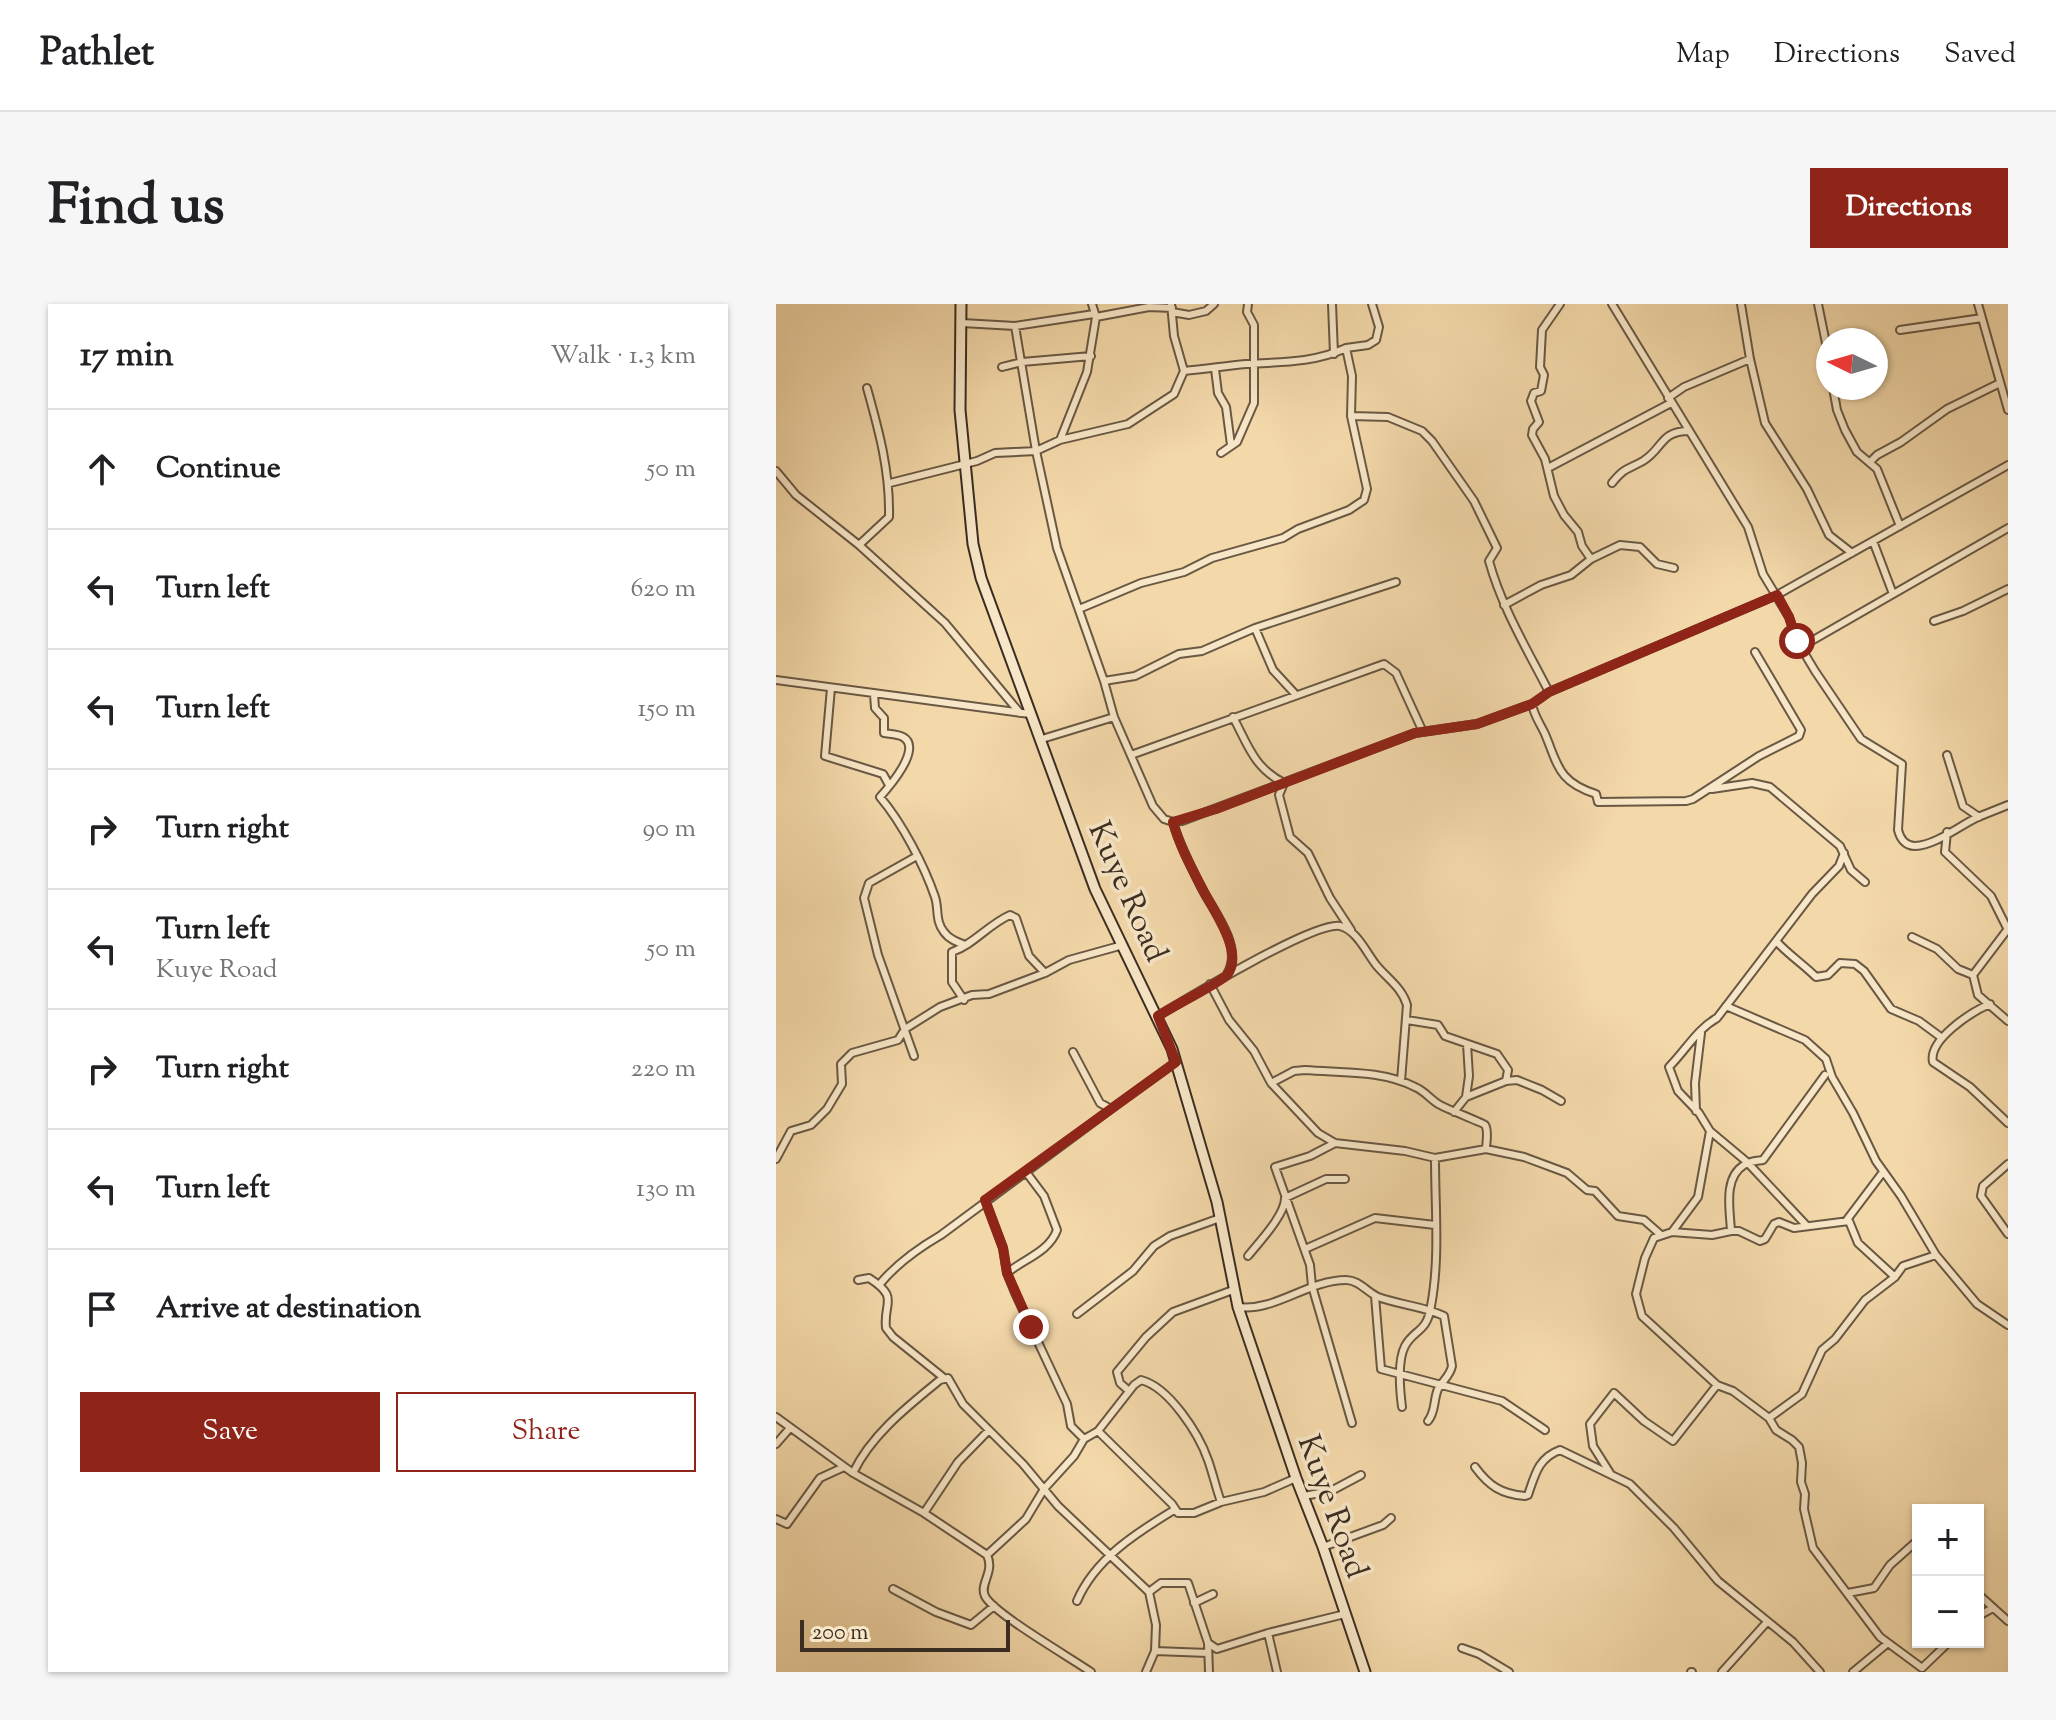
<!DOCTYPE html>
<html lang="en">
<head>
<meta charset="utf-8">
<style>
  :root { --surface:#fff; --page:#f6f6f6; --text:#202124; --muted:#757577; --line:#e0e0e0; --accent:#8f2418 }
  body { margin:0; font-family:"Sorts Mill Goudy",serif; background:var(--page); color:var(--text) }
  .controls { position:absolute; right:24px; bottom:24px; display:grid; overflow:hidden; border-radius:0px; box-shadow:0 2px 6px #0004 }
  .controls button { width:72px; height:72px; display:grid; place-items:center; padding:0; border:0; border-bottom:2px solid var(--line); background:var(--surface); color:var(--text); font:40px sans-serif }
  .compass { position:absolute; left:1040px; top:24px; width:72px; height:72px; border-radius:50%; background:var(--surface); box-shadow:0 2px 6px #0004; rotate:275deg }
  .scale { position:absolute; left:24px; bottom:20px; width:210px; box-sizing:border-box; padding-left:8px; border:4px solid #3b2d21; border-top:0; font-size:22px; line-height:28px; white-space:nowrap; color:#3b2d21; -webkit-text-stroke:6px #f7e6c7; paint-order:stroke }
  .stop { position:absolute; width:24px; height:24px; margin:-18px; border:6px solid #8f2418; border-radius:50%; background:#fff }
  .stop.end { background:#8f2418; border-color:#fff; box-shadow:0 2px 8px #0008 }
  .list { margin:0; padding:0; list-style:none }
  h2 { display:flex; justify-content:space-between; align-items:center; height:104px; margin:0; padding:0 32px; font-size:34px }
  h2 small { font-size:26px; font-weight:400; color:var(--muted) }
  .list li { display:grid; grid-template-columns:52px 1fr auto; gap:24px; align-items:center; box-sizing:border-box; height:120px; padding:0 32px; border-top:2px solid var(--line) }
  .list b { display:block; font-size:30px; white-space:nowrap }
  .list p { margin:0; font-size:26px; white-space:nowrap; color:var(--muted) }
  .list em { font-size:26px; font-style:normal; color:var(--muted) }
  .actions { display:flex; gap:16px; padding:24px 32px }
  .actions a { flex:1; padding:18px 0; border:2px solid var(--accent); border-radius:0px; text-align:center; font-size:28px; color:var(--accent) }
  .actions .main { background:var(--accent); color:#fff }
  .icon { flex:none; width:44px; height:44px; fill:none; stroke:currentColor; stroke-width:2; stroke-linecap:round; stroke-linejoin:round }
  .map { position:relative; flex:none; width:1232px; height:1368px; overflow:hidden; border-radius:0px }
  header { display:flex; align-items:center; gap:48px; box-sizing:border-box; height:112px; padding:0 40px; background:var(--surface); border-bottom:2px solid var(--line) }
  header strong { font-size:38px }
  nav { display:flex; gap:44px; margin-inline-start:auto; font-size:28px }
  .intro { display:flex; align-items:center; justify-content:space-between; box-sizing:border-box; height:192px; padding:0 48px }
  h1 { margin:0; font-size:56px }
  .button { padding:20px 36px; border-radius:0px; background:var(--accent); color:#fff; font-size:28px; font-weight:700 }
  main { display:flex; gap:48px; padding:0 48px }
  aside { flex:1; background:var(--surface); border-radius:0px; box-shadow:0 2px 6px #0004 }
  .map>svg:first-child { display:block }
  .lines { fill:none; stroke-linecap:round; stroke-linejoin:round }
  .street-casing { stroke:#695843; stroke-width:10 }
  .secondary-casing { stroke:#3b2d21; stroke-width:13 }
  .street { stroke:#f7e6c7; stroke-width:6 }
  .secondary { stroke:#f7e6c7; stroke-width:9 }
  .route { stroke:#8f2418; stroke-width:10 }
  .labels { text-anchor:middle; stroke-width:7; stroke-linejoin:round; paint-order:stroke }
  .street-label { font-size:32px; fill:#3b2d21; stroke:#f7e6c7 }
</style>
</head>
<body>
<header>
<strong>Pathlet</strong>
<nav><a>Map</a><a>Directions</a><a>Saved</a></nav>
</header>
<div class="intro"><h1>Find us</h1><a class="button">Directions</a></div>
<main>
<aside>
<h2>17 min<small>Walk · 1.3 km</small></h2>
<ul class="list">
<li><svg class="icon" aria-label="ahead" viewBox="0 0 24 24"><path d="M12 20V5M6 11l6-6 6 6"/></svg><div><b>Continue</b></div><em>50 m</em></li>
<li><svg class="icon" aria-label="left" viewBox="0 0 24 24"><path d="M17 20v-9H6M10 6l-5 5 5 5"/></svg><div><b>Turn left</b></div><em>620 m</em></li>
<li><svg class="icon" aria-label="left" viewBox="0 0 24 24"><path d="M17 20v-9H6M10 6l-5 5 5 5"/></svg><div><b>Turn left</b></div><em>150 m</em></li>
<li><svg class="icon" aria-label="right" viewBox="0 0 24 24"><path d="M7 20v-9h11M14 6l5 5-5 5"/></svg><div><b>Turn right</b></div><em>90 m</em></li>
<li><svg class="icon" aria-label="left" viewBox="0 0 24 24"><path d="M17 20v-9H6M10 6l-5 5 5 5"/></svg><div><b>Turn left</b><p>Kuye Road</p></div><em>50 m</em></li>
<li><svg class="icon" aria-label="right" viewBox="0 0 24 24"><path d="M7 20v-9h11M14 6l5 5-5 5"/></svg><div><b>Turn right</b></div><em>220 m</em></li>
<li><svg class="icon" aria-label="left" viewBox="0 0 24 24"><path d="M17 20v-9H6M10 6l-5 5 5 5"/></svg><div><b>Turn left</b></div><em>130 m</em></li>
<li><svg class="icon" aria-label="arrive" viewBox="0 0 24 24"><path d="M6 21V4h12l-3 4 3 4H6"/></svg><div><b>Arrive at destination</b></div></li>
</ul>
<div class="actions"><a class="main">Save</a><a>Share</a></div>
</aside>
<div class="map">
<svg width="1232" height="1368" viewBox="0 0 1232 1368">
  <rect width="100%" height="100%" fill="#f3d8a9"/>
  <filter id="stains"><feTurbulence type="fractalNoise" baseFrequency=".0025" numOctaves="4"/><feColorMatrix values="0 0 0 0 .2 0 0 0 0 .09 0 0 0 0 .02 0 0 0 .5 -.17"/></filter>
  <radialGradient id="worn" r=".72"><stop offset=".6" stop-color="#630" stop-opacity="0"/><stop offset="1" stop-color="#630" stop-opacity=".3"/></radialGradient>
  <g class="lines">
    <defs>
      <path id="street" d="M395 0 398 32 408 67
        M556 0 558 50
        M784 0 766 26 764 63 768 71 765 87 758 89 755 97 763 118 757 125 756 131 769 155 778 192 788 211 802 228 806 242 815 255
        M836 0 972 223 987 270 1013 313 1021 337 1039 367 1085 435 1126 460 1122 526C1124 534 1129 542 1139 542 1160 541 1183 522 1202 513 1212 509 1222 505 1232 501
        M965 0 974 55 989 119 1031 185 1053 231 1076 249
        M1042 0 1052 49
        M1202 0 1232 106
        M396 8 413 11 430 7 438 0
        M320 13 373 3 396 4
        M186 19 239 22 260 147 281 244 328 377 338 413 377 502 388 515 397 518 406 517 639 429 701 420 756 400 773 388 1001 291 1232 161
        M239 22 318 10
        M1124 26 1206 14
        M570 44 592 41 600 36 603 23 596 0
        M226 63 246 58 315 52
        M439 65 442 89 450 103 455 141
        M1057 84 1061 106 1069 126 1081 148 1101 165 1124 222
        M892 94 908 83 974 55
        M575 112 612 113 646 127 656 137 698 197 721 244 713 257C726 304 751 345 773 388
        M284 136 311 68 320 13 316 0
        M445 149 461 138 478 99V21L471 8 472 0
        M1094 158 1101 151 1125 138 1171 105 1224 79
        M772 164 895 99
        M0 167 20 191 83 241 169 319 244 409
        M114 179 201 157 219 149 260 147 284 136 352 120 398 90 408 67C430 65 449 62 470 60 504 58 538 59 570 44L576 72 575 112 591 185 588 196 573 206 522 225 507 234 436 254 408 268 365 279 303 305
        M836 179C849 163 851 166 867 157 887 145 884 127 913 127
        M1097 237 1117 290
        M83 241 113 213C114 167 103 127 91 84
        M728 301 765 281 795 271 815 255 844 241 864 243 881 260 898 264
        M1158 317 1187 307 1232 285
        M479 324 497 366 520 391
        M1025 343 1232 224
        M0 376 254 410
        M328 377 359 372 403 350 426 347 479 324 620 278
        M55 384 49 452 107 470 113 481
        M98 390 99 404 108 414V429C113 430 122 430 127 433 147 444 113 483 104 493 126 519 148 561 159 593 163 605 159 617 168 628 173 635 181 638 189 641
        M756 400C758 412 764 419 769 430 782 461 782 478 820 490L822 498 910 497 917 495 983 452 1023 432 1025 426 1022 421 979 348
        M457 413C472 441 478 464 508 479L503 491 514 533 532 549 554 594 575 626
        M266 435 338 413
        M355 451 608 360 620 369 647 428
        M1171 451 1187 502 1203 513
        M936 485 976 479 994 483 1064 542 1075 566 1089 578
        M397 518C403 540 415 562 425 583 437 607 468 642 451 670
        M1171 528 1169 548 1215 592 1232 626
        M1136 633 1161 645 1182 665 1197 671
        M1001 638C1013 651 1027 660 1040 673L1052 671 1064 659 1079 660 1088 667 1115 705 1143 717 1166 734
        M1197 671 1202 691 1232 717
        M1197 671 1231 626
        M434 680 453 716 478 747 495 779 542 829 559 839 629 847 659 854 710 845 748 853 791 869 811 886 819 887 842 912 868 916 885 931
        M188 696 176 678V648C197 641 213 620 234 611L240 614 253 652 269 669
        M1214 700C1195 708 1152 736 1157 758L1194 783 1232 819
        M950 702 1029 736 1050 755 1056 773 1077 809 1100 857 1125 892 1160 951 1201 1000 1232 1021
        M382 712C410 695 539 617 564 622 581 626 591 650 601 662 612 675 626 684 631 701L625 777
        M631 716 662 721 669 732 721 750 732 766 730 777
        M297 748 324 799 335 805 400 758
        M138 752 102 651 88 594 93 579 141 552
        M495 779 518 767 529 766C566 769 606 766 639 783 649 787 655 796 664 801 671 805 707 819 709 821 713 827 710 839 710 845
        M690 793 693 772 691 740
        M920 807 919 779 925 729
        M678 808 690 793 730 777 741 776 766 786 785 797
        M559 839 534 852 499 863 534 961 536 982 576 1119
        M0 855 15 827 35 821 51 805 66 780 65 760 76 749 122 736 129 725 164 703 196 691 213 690 269 669 293 656 347 641
        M1232 860 1207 882 1205 892 1232 930
        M209 896 227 944 231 969 239 989 291 1100 295 1122 308 1135
        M1070 917 1107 868
        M1030 921 971 858 934 827 923 809 902 787 893 763C910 746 921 725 941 714L1036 590 1063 562 1068 549
        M955 927C954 906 947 874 968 861 974 857 981 857 987 856L1049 771
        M896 928 922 893 934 827
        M529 945 599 914 659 921
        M1160 951 1127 962 1119 973 1089 996 1059 1035 1046 1046 1026 1090 993 1114 1000 1126 1016 1136 1023 1143 1026 1159 1025 1178 1029 1190 1028 1205 1037 1244 1104 1333 1146 1364 1173 1338
        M472 952C484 937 509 911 509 894L550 875H569
        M231 969C248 955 273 948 281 926L268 892 250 868
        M82 976 93 974C124 994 107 998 110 1024L117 1033 168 1074
        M103 981C120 960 141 945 165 931L335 805
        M599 992 605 1065 726 1097 769 1126
        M462 1003C499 1008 532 976 570 976 583 976 591 988 602 993 624 1001 647 1002 668 1012L676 1062C674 1072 667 1076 662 1085 657 1097 660 1107 652 1117
        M301 1010 357 967 378 942 394 932 444 914
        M353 1087 344 1079 341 1068 370 1033 397 1008 457 986
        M626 1103C624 1087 621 1057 629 1042 638 1025 651 1029 655 1002 664 954 659 904 659 854
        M0 1113 77 1169 148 1209 211 1251C219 1268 203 1280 209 1292 217 1309 295 1354 315 1368
        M993 1114 957 1087 941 1081 866 1012 860 990 869 954 878 934 896 928 936 931 955 927H963L984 937 989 935 998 920 1003 918 1018 924 1073 917 1082 939 1119 973
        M322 1127 396 1200 402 1209H418L445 1198
        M0 1140 14 1124
        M699 1163C713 1182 725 1190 749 1192L752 1191C759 1171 762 1154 784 1146L854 1180 898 1224 942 1277 1017 1338 1044 1368
        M77 1169C95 1131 132 1102 164 1076L172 1074 187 1100 247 1160 282 1202 373 1288 380 1321 379 1347 370 1368
        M834 1169 817 1142 814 1120 838 1089 868 1117 897 1137 941 1081
        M528 1192 555 1187 585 1171
        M148 1209 182 1158 213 1126
        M0 1215 11 1220 44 1174 68 1163
        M547 1243 607 1221 615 1214
        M211 1251 250 1215 268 1185 298 1152 308 1135 322 1127 358 1081 365 1076C393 1083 423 1130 432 1156 437 1170 440 1184 445 1198L488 1188 520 1174
        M117 1285 160 1308 195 1321 218 1302
        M373 1288 385 1279H412L432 1339 433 1368
        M1072 1289 1098 1284 1114 1261 1142 1236
        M1202 1290 1232 1317
        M301 1297C319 1255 360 1229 398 1206
        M418 1299 437 1290
        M1202 1312 1217 1304
        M492 1329 501 1368
        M432 1339 441 1345 492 1329 569 1310
        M686 1344 703 1350 733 1368
        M379 1347 432 1349
        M915 1368H916
        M946 1368 991 1318
        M1077 1368 1112 1339"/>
      <path id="secondary" d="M185 0 184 106 197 240 205 274 319 585 396 745 441 898 462 1003 520 1174 547 1243 589 1368"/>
    </defs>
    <!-- street casing -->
    <use href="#street" class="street-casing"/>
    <!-- secondary casing -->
    <use href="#secondary" class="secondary-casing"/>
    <!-- street -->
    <use href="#street" class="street"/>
    <!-- secondary -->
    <use href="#secondary" class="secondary"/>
  </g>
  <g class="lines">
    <!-- route -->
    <path class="route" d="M255 1023 231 969 227 944 209 896 400 758 382 712C394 704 445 678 451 671 469 649 437 606 427 586 416 565 403 541 397 518L440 505 639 429 701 420 756 400 773 388 1001 291 1013 313 1021 337"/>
  </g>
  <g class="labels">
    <!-- street labels -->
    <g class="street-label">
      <text transform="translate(353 587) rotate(66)" y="11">Kuye Road</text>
      <text transform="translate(558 1202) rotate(70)" y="11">Kuye Road</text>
    </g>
  </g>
  <rect width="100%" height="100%" filter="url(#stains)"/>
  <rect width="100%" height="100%" fill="url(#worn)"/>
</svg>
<div class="controls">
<button>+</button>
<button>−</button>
</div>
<svg class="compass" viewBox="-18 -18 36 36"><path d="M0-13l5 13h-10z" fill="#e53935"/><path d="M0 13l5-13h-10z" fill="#757577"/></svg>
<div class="scale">200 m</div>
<div class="stop" style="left:1021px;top:337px"></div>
<div class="stop end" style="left:255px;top:1023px"></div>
</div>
</main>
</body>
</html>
